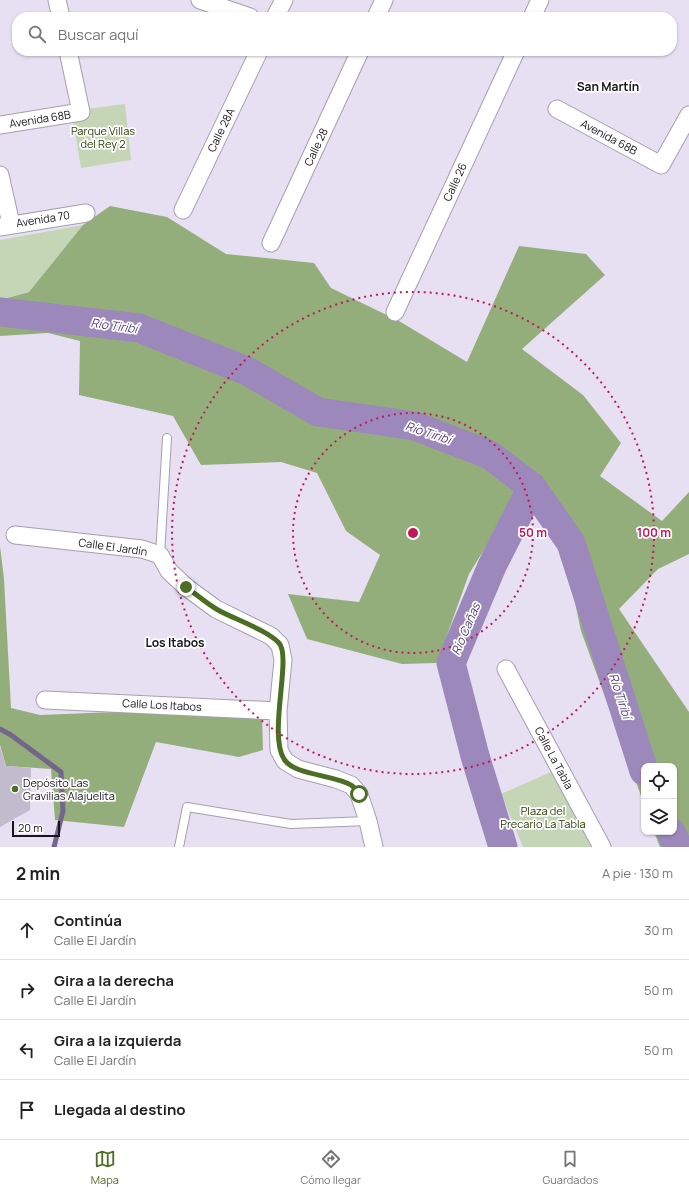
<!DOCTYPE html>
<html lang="es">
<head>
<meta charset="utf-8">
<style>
  :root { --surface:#fff; --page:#f6f6f6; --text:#202124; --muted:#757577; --line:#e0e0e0; --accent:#4c6d24 }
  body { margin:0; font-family:Manrope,sans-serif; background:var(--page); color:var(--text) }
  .controls { position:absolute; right:12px; bottom:12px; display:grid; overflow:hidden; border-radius:8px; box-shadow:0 1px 3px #0004 }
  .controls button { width:36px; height:36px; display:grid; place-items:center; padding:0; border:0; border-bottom:1px solid var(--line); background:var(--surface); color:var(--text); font:20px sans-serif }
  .scale { position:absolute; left:12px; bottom:10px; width:48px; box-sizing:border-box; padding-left:4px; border:2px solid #16141b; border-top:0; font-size:11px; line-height:14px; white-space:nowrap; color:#16141b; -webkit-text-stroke:3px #fff; paint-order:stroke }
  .stop { position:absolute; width:12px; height:12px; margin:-9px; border:3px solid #4c6d24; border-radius:50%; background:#fff }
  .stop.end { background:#4c6d24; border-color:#fff; box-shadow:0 1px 4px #0008 }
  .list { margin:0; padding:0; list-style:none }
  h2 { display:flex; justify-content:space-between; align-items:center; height:52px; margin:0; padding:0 16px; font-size:17px }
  h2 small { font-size:13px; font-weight:400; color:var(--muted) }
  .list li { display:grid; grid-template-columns:26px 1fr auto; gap:12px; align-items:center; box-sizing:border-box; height:60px; padding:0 16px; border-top:1px solid var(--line) }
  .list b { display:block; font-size:15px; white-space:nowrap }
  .list p { margin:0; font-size:13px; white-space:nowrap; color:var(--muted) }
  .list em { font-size:13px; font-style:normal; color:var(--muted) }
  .icon { flex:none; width:22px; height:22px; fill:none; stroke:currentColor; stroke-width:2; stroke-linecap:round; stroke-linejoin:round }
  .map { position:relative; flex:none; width:689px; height:847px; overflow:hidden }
  .search { position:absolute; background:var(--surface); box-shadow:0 1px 3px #0004; left:12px; right:12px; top:12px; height:44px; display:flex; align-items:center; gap:10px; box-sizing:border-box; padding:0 14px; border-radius:16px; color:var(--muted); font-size:15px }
  .sheet { height:292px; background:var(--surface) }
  nav { display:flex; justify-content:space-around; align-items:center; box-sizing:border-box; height:56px; border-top:1px solid var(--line); background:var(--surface); font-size:11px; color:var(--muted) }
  nav a { display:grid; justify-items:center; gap:2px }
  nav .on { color:var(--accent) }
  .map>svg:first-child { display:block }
  .green { fill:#c4d6b5 }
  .forest { fill:#94ae7b }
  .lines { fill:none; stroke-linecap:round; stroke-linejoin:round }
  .stream { stroke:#74658b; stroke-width:5 }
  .river { stroke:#9c88bb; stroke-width:29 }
  .building { fill:#c2bbce }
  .lane-casing { stroke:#a59eb1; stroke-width:10 }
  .street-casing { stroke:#a59eb1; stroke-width:19 }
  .lane { stroke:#fff; stroke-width:8 }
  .street { stroke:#fff; stroke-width:17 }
  .route { stroke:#4c6d24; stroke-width:5 }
  .ring { fill:none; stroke:#c2185b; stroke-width:2; stroke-dasharray:2 4 }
  .poi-dot { fill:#4c6d24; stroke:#fff; stroke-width:1.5 }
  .labels { text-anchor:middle; stroke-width:3.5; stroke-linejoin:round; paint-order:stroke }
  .street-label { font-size:11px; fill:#16141b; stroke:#fff }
  .park-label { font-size:11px; fill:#273e04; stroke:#fff }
  .poi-label { font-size:11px; fill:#16141b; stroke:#fff; text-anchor:start }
  .neighbourhood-label { font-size:12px; font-weight:bold; fill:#16141b; stroke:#fff }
  .water-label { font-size:12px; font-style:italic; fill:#543878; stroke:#fff }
  .centre { fill:#c2185b; stroke:#fff; stroke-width:2 }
  .ring-label { font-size:12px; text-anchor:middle; font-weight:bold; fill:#c2185b; stroke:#fff; stroke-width:3.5; stroke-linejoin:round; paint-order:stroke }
</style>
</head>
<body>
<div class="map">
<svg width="689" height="847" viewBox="0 0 689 847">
  <rect width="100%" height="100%" fill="#e7e0f3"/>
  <!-- green -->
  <path class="green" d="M125 104 131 160 81 168 73 120 88 117 86 109Z
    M83 225 29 292 0 300V240Z
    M553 771 591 847H523L501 794Z"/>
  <!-- forest -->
  <path class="forest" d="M110 206 167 217 226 254 314 263 331 288 399 321 467 362 519 246 586 254 605 275 522 349 583 395 621 443 600 476 662 521 689 492V554L658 569 619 609 689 712V847H660L654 832H674V766H644V804L581 631 552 493 503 519 469 574 437 663 402 664 307 639 288 594 359 602 380 555 346 531 317 473 281 462 201 465 173 416 79 395 80 341 48 333 0 336V300L29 292 83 225Z
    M0 546 4 579 11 708 40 715 116 712 262 716 263 750 239 757 156 742 124 827 55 820 51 769 6 766 0 745Z"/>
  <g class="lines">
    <!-- stream -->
    <path class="stream" d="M0 729 11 735 61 772 63 811 54 847"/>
    <!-- river -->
    <path class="river" d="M0 312 139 328 247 371 318 412 415 426 490 455 532 487 571 543 644 771
      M671 832 678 847
      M503 847 475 756 451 663 492 566 532 487"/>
  </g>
  <!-- building -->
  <path class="building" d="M0 747 6 766 31 768 30 810 0 827Z"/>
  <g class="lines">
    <defs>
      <path id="lane" d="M160 555 167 438
        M179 847 187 807 291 824 368 821"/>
      <path id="street" d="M57 0 61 17
        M200 0 250 17
        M275 17 284 0
        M376 17 384 0
        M532 17 540 0
        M557 109 661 165 689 115
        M0 125 81 112 68 51
        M0 175 11 224
        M183 210 259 51
        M0 227 86 213
        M271 243 360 51
        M395 312 516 51
        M15 535 142 549 160 555 169 571 186 587 216 609 271 636 280 645 283 660 278 711 279 750 285 761 298 769 336 779 351 785 359 794 368 821 374 847
        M506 669 602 847
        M45 700 278 711"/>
    </defs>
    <!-- lane casing -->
    <use href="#lane" class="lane-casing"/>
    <!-- street casing -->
    <use href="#street" class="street-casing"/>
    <!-- lane -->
    <use href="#lane" class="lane"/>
    <!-- street -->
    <use href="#street" class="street"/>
  </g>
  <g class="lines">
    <!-- route -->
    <path class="route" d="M186 587C196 594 207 604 218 610 234 619 267 630 279 643 292 657 268 734 284 759 293 775 335 775 351 785 354 787 357 791 359 794"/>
  </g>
  <!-- distance rings -->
  <g class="ring">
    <circle cx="413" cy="533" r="120"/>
    <circle cx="413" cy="533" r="241"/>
  </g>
  <!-- markers -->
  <circle class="poi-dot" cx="15" cy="789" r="4"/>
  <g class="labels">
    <!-- street labels -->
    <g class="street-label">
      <text transform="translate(40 119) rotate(-9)" y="4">Avenida 68B</text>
      <text transform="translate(221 130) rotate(-64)" y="4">Calle 28A</text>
      <text transform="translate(609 137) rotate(28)" y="4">Avenida 68B</text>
      <text transform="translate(316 147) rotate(-65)" y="4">Calle 28</text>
      <text transform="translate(455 182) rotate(-65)" y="4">Calle 26</text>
      <text transform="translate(43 219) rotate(-9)" y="4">Avenida 70</text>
      <text transform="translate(113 547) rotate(8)" y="4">Calle El Jardín</text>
      <text transform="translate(162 705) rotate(3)" y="4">Calle Los Itabos</text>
      <text transform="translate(554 758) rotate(62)" y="4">Calle La Tabla</text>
    </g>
    <!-- park labels -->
    <g class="park-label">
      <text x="103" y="135">Parque Villas<tspan x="103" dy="13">del Rey 2</tspan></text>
      <text x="543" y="815">Plaza del<tspan x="543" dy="13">Precario La Tabla</tspan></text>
    </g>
    <!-- poi labels -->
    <g class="poi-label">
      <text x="23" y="787">Depósito Las<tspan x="23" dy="13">Gravilias Alajuelita</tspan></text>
    </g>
    <!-- neighbourhood labels -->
    <g class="neighbourhood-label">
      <text x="608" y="91">San Martín</text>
      <text x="175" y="647">Los Itabos</text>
    </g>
    <!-- water labels -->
    <g class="water-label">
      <text transform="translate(114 326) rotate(8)" y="4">Río Tiribí</text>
      <text transform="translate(428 433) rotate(18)" y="4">Río Tiribí</text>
      <text transform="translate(466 629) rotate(-67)" y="4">Río Cañas</text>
      <text transform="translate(620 696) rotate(72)" y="4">Río Tiribí</text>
    </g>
  </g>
  <circle cx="413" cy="533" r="6" class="centre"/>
  <g class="ring-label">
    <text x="533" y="537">50 m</text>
    <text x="654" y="537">100 m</text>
  </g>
</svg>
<div class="controls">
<button><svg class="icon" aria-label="locate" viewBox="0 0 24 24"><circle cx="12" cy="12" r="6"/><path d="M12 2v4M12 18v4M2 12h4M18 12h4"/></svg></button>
<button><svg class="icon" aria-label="layers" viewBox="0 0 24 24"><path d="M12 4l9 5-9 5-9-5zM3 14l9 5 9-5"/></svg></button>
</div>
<div class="scale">20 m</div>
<div class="stop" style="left:359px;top:794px"></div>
<div class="stop end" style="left:186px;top:587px"></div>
<div class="search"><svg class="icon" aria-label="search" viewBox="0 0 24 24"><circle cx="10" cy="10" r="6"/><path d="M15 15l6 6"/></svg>Buscar aquí</div>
</div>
<section class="sheet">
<h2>2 min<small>A pie · 130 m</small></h2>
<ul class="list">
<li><svg class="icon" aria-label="ahead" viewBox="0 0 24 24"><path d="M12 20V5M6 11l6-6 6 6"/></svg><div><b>Continúa</b><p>Calle El Jardín</p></div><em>30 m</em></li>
<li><svg class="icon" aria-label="right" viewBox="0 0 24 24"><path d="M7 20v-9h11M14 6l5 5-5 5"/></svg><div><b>Gira a la derecha</b><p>Calle El Jardín</p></div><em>50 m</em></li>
<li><svg class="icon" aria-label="left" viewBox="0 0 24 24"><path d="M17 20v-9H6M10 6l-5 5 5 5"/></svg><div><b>Gira a la izquierda</b><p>Calle El Jardín</p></div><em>50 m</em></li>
<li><svg class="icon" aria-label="arrive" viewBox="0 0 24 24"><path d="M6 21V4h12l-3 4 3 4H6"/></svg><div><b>Llegada al destino</b></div></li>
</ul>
</section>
<nav>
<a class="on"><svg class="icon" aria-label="map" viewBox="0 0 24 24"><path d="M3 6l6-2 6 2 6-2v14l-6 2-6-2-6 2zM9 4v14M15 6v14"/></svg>Mapa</a>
<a><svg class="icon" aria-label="directions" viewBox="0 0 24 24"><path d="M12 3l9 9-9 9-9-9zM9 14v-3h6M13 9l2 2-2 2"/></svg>Cómo llegar</a>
<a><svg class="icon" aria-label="saved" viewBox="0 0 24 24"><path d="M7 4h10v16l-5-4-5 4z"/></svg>Guardados</a>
</nav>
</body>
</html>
